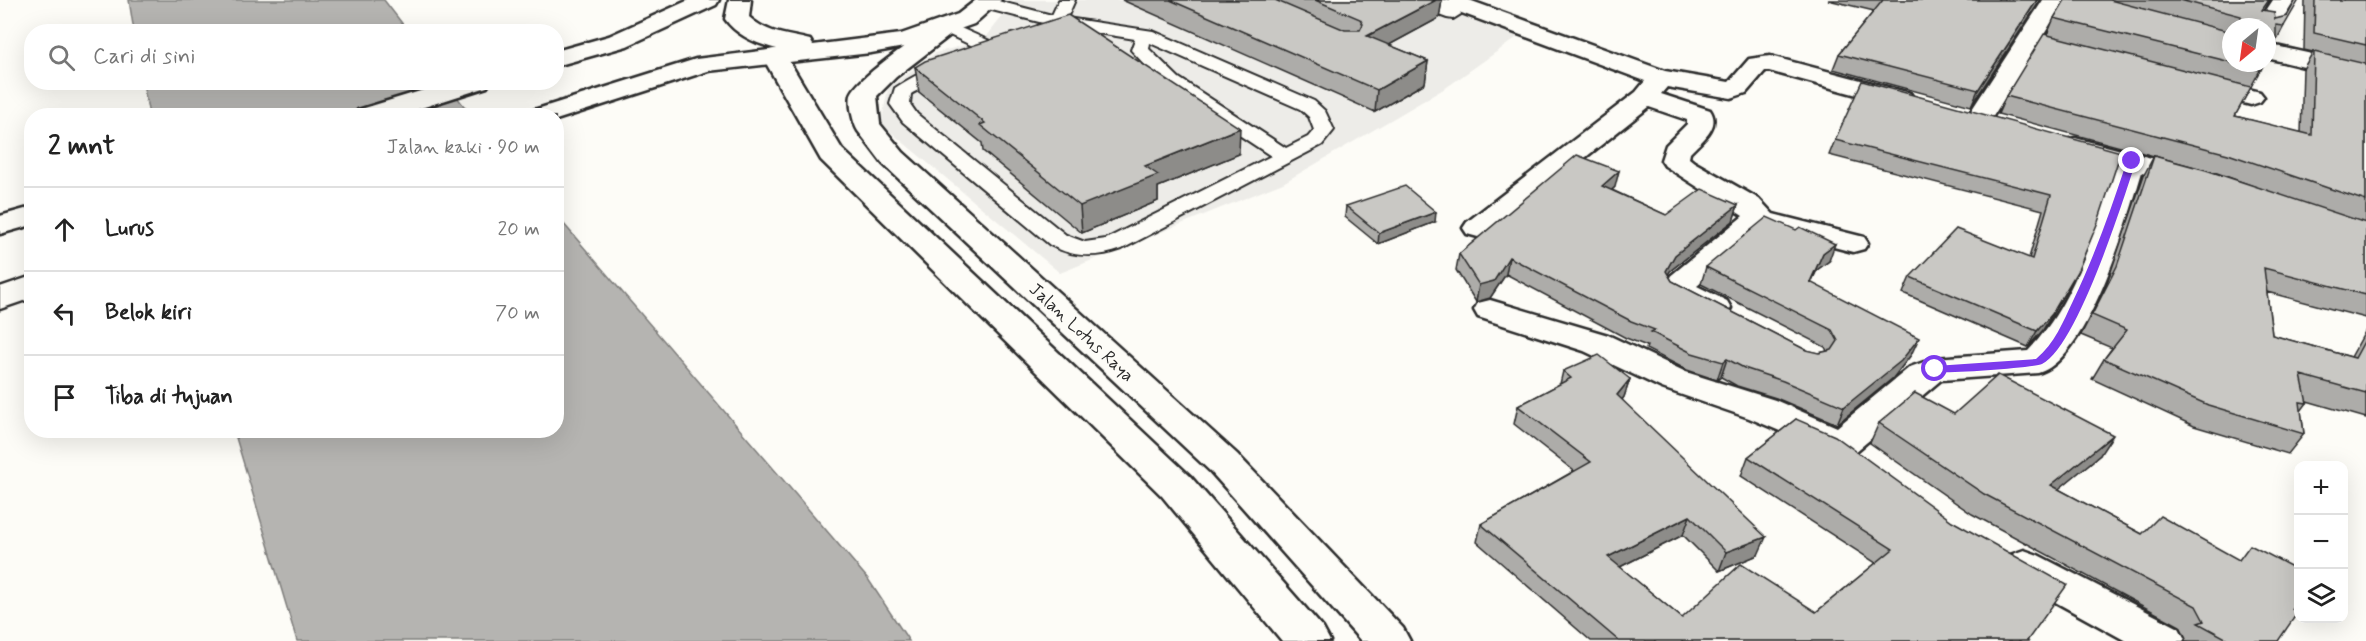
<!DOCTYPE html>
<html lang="id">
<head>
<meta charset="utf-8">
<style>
  :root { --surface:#fff; --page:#f2f2f2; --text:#222; --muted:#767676; --line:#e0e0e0 }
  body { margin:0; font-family:Mynerve,sans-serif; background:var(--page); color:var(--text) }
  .controls { position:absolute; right:18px; bottom:18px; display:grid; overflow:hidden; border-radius:12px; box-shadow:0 6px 24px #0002 }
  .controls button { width:54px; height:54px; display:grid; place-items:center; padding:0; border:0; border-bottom:2px solid var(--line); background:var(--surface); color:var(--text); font:30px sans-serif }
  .compass { position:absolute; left:2222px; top:18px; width:54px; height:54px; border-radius:50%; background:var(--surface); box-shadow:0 6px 24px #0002; rotate:209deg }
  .stop { position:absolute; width:18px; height:18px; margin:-14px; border:4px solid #7c3aed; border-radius:50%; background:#fff }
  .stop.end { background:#7c3aed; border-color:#fff; box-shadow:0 2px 6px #0008 }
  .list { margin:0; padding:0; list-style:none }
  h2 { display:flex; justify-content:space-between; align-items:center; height:78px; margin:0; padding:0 24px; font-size:26px }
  h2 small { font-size:20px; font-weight:400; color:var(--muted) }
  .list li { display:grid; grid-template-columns:39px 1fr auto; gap:18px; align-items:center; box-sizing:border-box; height:84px; padding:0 24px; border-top:2px solid var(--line) }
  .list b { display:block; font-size:22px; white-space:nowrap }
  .list em { font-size:20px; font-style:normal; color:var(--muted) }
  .icon { flex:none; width:33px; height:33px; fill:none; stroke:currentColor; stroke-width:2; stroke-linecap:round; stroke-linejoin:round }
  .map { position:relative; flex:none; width:2366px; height:641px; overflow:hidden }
  .search { position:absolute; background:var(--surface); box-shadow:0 6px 24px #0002; left:24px; top:24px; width:540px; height:66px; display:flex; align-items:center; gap:15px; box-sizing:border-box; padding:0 21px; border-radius:24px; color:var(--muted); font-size:22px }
  .panel { position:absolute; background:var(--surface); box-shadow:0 6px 24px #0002; left:24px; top:108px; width:540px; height:330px; border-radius:24px }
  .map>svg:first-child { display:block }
  .built { fill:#edece8 }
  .water { fill:#b5b4b1; stroke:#7e7d7b; stroke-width:1.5 }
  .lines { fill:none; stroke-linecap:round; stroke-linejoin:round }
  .lane-casing { stroke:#2b2b2b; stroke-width:4 }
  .street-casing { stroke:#2b2b2b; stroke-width:5 }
  .primary-casing { stroke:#2b2b2b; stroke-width:5 }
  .lane { fill:#fdfcf7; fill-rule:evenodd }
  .street { fill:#fdfcf7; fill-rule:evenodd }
  .primary { fill:#fdfcf7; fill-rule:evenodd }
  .wall { fill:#adaca9; stroke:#2b2b2b; stroke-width:1.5 }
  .shaded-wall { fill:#8d8c89; stroke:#2b2b2b; stroke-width:1.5 }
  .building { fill:#c9c8c4; stroke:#2b2b2b; stroke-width:1.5 }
  .route { fill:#7c3aed }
  .labels { text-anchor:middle; stroke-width:5; stroke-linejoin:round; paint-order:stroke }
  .street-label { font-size:18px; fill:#2b2b2b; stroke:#fdfcf7 }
</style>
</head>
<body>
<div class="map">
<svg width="2366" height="641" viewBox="0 0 2366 641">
  <rect width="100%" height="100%" fill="#fdfcf7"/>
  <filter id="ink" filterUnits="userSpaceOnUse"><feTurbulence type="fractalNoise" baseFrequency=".0167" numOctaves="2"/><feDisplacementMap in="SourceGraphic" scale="12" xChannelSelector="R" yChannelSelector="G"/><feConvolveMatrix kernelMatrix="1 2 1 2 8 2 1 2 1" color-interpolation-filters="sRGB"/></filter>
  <g filter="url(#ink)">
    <!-- built -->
    <path class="built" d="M1015 0H1460L1533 26 1447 87 1283 183 1060 273 881 124 888 88 935 53 984 40Z"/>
    <!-- water -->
    <path class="water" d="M129 0H384L408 31H134Z
      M143 83H446L471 115H149Z
      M557 216 868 579 909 641H297L234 431 556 430Z"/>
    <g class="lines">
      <defs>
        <path id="lane" d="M980 0H994L1052 15 1059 0H1075L1067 18 1153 31 1314 101 1325 111 1334 130 1322 145 1122 249C1097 258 1074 258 1050 245L903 122 890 104 895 88C911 78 934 63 952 68L955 72C952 77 920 88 911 94L910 104 917 114 1066 235 1085 242 1106 239 1271 156 1165 86 1131 50 1135 39 1060 27 1033 40 1024 35 1043 23 980 7 978 3ZM1150 43 1300 109 1309 117 1314 130 1308 137 1286 148 1179 78 1149 49Z
          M1407 0H1431L1459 10 1461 14 1453 19 1447 18 1409 4Z
          M947 22 1008 49 1011 53 1002 58 996 57 941 31 938 27 941 23Z"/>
        <path id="street" d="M1437 0H1469L1665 71 1729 82 1749 59 1770 56 1910 93 1914 99 1910 105 1901 107 1769 71H1765L1746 93 1731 98 1667 87 1661 94 1710 110C1722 127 1700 142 1690 153L1689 158 1694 162 1759 199 1773 214 1864 237 1868 243 1864 249 1853 252 1764 229 1697 286 1727 301 1731 308 1727 315C1707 320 1675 306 1663 289L1668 278 1743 216 1665 166 1661 160 1666 145 1687 124V120L1649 107 1489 234 1478 237 1467 234 1463 228 1467 222 1636 92 1645 81 1440 5Z
          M2043 0H2065L2043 36 2092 49 2095 54 2092 59 2083 61 2035 49 1987 126 1978 128 1969 126 1965 120Z
          M2273 0H2295L2275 32 2267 34V27H2255Z
          M945 21 953 23 957 28 953 33 896 77 877 96 880 124 903 152 1237 454 1403 628 1410 641H1361L1211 472 883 164 858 131C853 123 849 104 851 95 856 78 921 35 937 23Z
          M2267 44 2366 66V82L2267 58Z
          M774 49 783 51 786 56 842 149 1190 476 1323 628 1330 641H1282L1162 496 821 160 762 56 765 51Z
          M2202 77 2260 92 2264 97 2260 102 2251 105 2193 90 2189 85 2193 80Z
          M2075 138 2201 171 2205 177 2201 183 2191 186 2142 172C2128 219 2088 360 2038 373L1941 380 1854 453 1841 457 1749 418 1662 388 1584 351 1478 317 1474 310 1478 303 1490 300 1608 335 1686 372 1775 400 1837 427 1910 367 1935 358 2028 351C2075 302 2095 229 2116 165L2065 152 2061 146 2065 140Z
          M2024 550 2038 555 2179 628 2186 641H2126L2010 577 2004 566 2010 555Z"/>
        <path id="primary" d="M689 0H719L716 5 627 46 556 66V51L609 36Z
          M729 0H751L749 17C768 34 786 34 810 40L813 45 901 34 958 14 976 0H1001L974 24 915 45 871 53 708 71 556 120V116H530L534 110 696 59 777 49C757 44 737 36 725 19Z
          M450 82H490L487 87 396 116H354L358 110Z
          M32 207V225L0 234V216Z
          M32 276V298L0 309V287Z"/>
      </defs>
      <!-- lane casing -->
      <use href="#lane" class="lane-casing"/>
      <!-- street casing -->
      <use href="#street" class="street-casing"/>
      <!-- primary casing -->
      <use href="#primary" class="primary-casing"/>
      <!-- lane -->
      <use href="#lane" class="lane"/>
      <!-- street -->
      <use href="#street" class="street"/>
      <!-- primary -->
      <use href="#primary" class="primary"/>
    </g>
    <!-- wall -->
    <path class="wall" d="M1122 0H1442L1439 18 1389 45 1428 61 1425 83 1375 112Z
      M1828 0H2040L1971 106 1833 69 1839 54 1874 11Z
      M2065 0H2270L2264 11 2284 26 2276 41 2267 27H2231V63H2264L2235 116 2301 133 2303 69 2313 52 2304 50 2305 0H2366V318L2267 292 2272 335 2351 357 2366 330V418L2307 401V403L2301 411 2304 434 2288 454 2194 426 2092 379 2104 359 2112 348 2081 335 2106 286 2144 175 2154 156 2267 191 2217 173 1998 114 2006 96 2047 35 2054 18Z
      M915 67 1239 154 1158 187V201L1082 233 983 151 982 143 919 92Z
      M1835 140 2121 152 2078 270 2043 330 2028 347 1903 293 1910 277 2029 258 2043 210 1829 155Z
      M1615 187 1612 190 1666 215 1738 205 1733 221 1670 271 1668 274 1672 281 1806 350 1819 353 1827 351 1825 347 1701 284 1706 267 1829 261 1817 270 1811 283 1911 355 1893 378 1837 424 1776 398 1737 386 1721 377 1717 380 1687 370 1646 349 1647 346 1626 338 1506 274 1490 298 1476 302 1456 270 1459 254Z
      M1346 206 1435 222 1378 244 1345 217Z
      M1563 371 1630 379 1624 397 1622 400 1758 555 1719 571 1683 535 1620 567 1682 618 1816 612 1876 563 1741 476 1748 457 1796 419 2028 641H1591L1477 542 1481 524 1574 471 1514 424 1518 406 1560 384Z
      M1954 414 2100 455 2058 489 2142 534 2292 609 2278 641H2184L2186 638 2180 626 1972 514 1870 443 1879 423Z"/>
    <!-- shaded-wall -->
    <path class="shaded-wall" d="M1436 0H1442L1439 18 1365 58 1367 36Z
      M2037 0H2040L2038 4 1971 106 1978 90Z
      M1428 61 1425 83 1375 112 1377 90Z
      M1240 128 1239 154 1158 187V201L1082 233 1080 206 1145 166Z
      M1619 171 1615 187 1598 202 1602 186Z
      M1738 205 1733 221 1670 271 1661 288 1666 271 1675 255Z
      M1436 212 1435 222 1378 244 1379 233Z
      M1835 244 1829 261 1817 270 1803 299 1810 282 1823 253Z
      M1509 257 1506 274 1490 298 1476 302 1479 285Z
      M2078 270 2043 330 2028 347 2037 331Z
      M1919 338 1911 355 1893 378 1837 424 1844 407Z
      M1727 359 1721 377 1717 380 1723 362Z
      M1630 379 1624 397 1611 414 1617 395Z
      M2113 435 2100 455 2038 506 2051 485Z
      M1690 516 1683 535 1602 576 1608 557Z
      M1766 537 1758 555 1719 571 1726 552Z"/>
    <!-- building -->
    <path class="building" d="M1170 0H1275L1345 30H1360L1363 24 1360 19 1315 0H1436L1367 36 1428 61 1377 90Z
      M1883 0H2037L1978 90 1839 54Z
      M2065 0H2110L2231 32V62L2054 18Z
      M2180 0H2269L2262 10 2274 12 2275 19 2287 16 2296 0H2299L2284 26 2276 25V42L2267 58V27H2242L2241 16Z
      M2315 0H2366V45L2314 33Z
      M1068 15 1240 128 1145 166 1158 175 1080 206 980 125 985 123 915 67 925 61Z
      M2044 34 2251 87 2235 116 2312 135 2314 52 2366 64V201L2228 154 2006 96Z
      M2235 63H2264L2261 70Z
      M1862 81 2121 152 2098 222 2078 270 2052 314 2037 331 1910 277 1956 229 2032 259 2051 195 1835 140Z
      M1577 155 1619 171 1602 186 1666 215 1702 189 1738 205 1675 255 1666 271 1672 281 1806 350 1819 353 1832 350 1838 341 1832 330 1706 267 1767 217 1796 230 1800 227 1835 244 1823 253 1810 282 1919 338 1901 361 1844 407 1783 381 1744 368 1727 359 1723 362 1692 353 1651 332 1655 330 1631 321 1509 257 1494 281 1479 285 1459 254Z
      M2154 156 2206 170 2366 223V295L2264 268 2272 335 2355 358 2366 338V393L2301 375 2307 403 2300 402 2304 434 2208 405 2104 359 2127 330 2092 315 2117 266Z
      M1405 186 1436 212 1379 233 1346 206Z
      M1599 355 1630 379 1617 395 1766 537 1726 552 1690 516 1608 557 1682 618 1741 564 1816 612 1893 549 1748 457 1796 419 1835 436 1952 521 2067 585 2027 641H1619L1481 524 1591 462 1518 406 1571 378 1563 371Z
      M1998 375 2113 435 2051 485 2142 534 2160 516 2239 560 2250 545 2298 570V601L2292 609 2298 612 2278 641H2231L2198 623 2204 621 2196 606 1984 494 1879 423 1915 393 1954 414Z"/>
  </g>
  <!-- route -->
  <path class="route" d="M2132 159 2136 161C2123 201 2077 347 2042 364 2033 368 1942 374 1932 372L1930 369 1935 366 2036 359C2055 343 2063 322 2073 301 2095 255 2111 209 2127 161Z"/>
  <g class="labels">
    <!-- street labels -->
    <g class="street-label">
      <text transform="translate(1082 332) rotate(43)" y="6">Jalan Lotus Raya</text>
    </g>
  </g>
</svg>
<div class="controls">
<button>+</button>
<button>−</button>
<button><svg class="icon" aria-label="layers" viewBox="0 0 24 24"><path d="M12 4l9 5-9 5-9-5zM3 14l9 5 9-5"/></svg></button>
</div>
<svg class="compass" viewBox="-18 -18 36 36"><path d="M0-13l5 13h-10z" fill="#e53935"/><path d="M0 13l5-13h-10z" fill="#767676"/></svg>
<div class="stop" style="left:1935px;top:369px"></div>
<div class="stop end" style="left:2132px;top:161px"></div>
<div class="search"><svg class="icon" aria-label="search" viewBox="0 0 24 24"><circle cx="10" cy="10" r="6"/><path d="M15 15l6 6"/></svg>Cari di sini</div>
<section class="panel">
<h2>2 mnt<small>Jalan kaki · 90 m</small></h2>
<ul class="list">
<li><svg class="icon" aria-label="ahead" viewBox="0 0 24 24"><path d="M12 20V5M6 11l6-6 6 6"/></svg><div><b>Lurus</b></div><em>20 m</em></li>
<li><svg class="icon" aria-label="left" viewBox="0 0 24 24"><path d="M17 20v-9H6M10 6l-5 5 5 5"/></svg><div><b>Belok kiri</b></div><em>70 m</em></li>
<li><svg class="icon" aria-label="arrive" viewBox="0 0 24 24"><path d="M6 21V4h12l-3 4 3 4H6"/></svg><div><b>Tiba di tujuan</b></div></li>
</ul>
</section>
</div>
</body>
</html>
